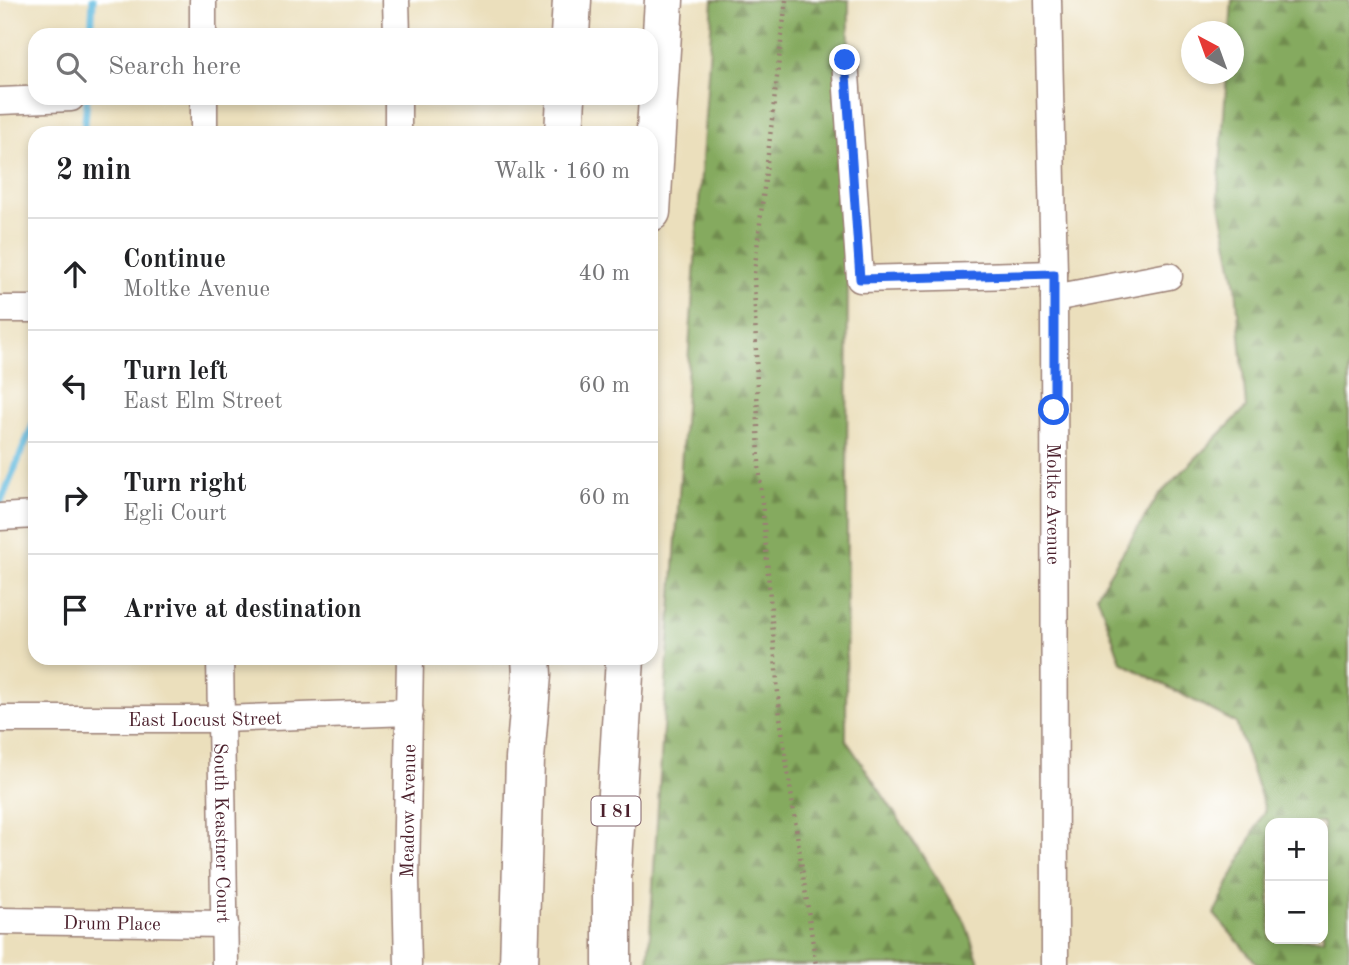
<!DOCTYPE html>
<html lang="en">
<head>
<meta charset="utf-8">
<style>
  :root { --surface:#fff; --page:#f2f2f2; --text:#202124; --muted:#757577; --line:#e0e0e0 }
  body { margin:0; font-family:"Old Standard TT",serif; background:var(--page); color:var(--text) }
  .controls { position:absolute; right:21px; bottom:21px; display:grid; overflow:hidden; border-radius:14px; box-shadow:0 4px 10px #0003 }
  .controls button { width:63px; height:63px; display:grid; place-items:center; padding:0; border:0; border-bottom:2px solid var(--line); background:var(--surface); color:var(--text); font:35px sans-serif }
  .compass { position:absolute; left:1181px; top:21px; width:63px; height:63px; border-radius:50%; background:var(--surface); box-shadow:0 4px 10px #0003; rotate:319deg }
  .stop { position:absolute; width:21px; height:21px; margin:-16px; border:5px solid #2563eb; border-radius:50%; background:#fff }
  .stop.end { background:#2563eb; border-color:#fff; box-shadow:0 2px 7px #0008 }
  .list { margin:0; padding:0; list-style:none }
  h2 { display:flex; justify-content:space-between; align-items:center; height:91px; margin:0; padding:0 28px; font-size:30px }
  h2 small { font-size:23px; font-weight:400; color:var(--muted) }
  .list li { display:grid; grid-template-columns:46px 1fr auto; gap:21px; align-items:center; box-sizing:border-box; height:112px; padding:0 28px; border-top:2px solid var(--line) }
  .list b { display:block; font-size:26px; white-space:nowrap }
  .list p { margin:0; font-size:23px; white-space:nowrap; color:var(--muted) }
  .list em { font-size:23px; font-style:normal; color:var(--muted) }
  .icon { flex:none; width:38px; height:38px; fill:none; stroke:currentColor; stroke-width:2; stroke-linecap:round; stroke-linejoin:round }
  .map { position:relative; flex:none; width:1349px; height:965px; overflow:hidden }
  .search { position:absolute; background:var(--surface); box-shadow:0 4px 10px #0003; left:28px; top:28px; width:630px; height:77px; display:flex; align-items:center; gap:18px; box-sizing:border-box; padding:0 24px; border-radius:21px; color:var(--muted); font-size:26px }
  .panel { position:absolute; background:var(--surface); box-shadow:0 4px 10px #0003; left:28px; top:126px; width:630px; height:539px; border-radius:21px }
  .map>svg:first-child { display:block }
  .forest { fill:url(#forest-firs); stroke:#686444; stroke-width:2; fill-rule:evenodd }
  .lines { fill:none; stroke-linecap:round; stroke-linejoin:round }
  .stream { stroke:#61bade; stroke-width:7 }
  .minor-casing { stroke:#9a7f74; stroke-width:29 }
  .highway-casing { stroke:#9a7f74; stroke-width:41 }
  .path { stroke:#9a7f74; stroke-width:4.5; stroke-dasharray:2 5; stroke-linecap:butt }
  .minor { stroke:#fff; stroke-width:26 }
  .highway { stroke:#fff; stroke-width:38 }
  .route { stroke:#2563eb; stroke-width:9 }
  .labels { text-anchor:middle; stroke-width:6; stroke-linejoin:round; paint-order:stroke }
  .shield { fill:#fff; stroke:#80626b; stroke-width:2 }
  .shield-label { font-size:18px; font-weight:bold; fill:#4a1f2b }
  .street-label { font-size:19px; fill:#4a1f2b; stroke:#fff }
</style>
</head>
<body>
<div class="map">
<svg width="1349" height="965" viewBox="0 0 1349 965">
  <defs>
    <pattern id="forest-firs" width="22" height="20" patternUnits="userSpaceOnUse" patternTransform="scale(1.75)"><rect width="22" height="20" fill="#85aa5e"/><path d="M5 1l3.5 6h-7zM16 11l3.5 6h-7z" fill="#6f8a4e"/></pattern>
  </defs>
  <rect width="100%" height="100%" fill="#fff"/>
  <filter id="ink" filterUnits="userSpaceOnUse"><feTurbulence type="fractalNoise" baseFrequency=".0143" numOctaves="2"/><feDisplacementMap in="SourceGraphic" scale="14" xChannelSelector="R" yChannelSelector="G"/><feConvolveMatrix kernelMatrix="1 2 1 2 8 2 1 2 1" color-interpolation-filters="sRGB"/></filter>
  <filter id="wash" filterUnits="userSpaceOnUse"><feTurbulence type="fractalNoise" baseFrequency=".00686" numOctaves="4" result="noise"/><feDisplacementMap in="SourceGraphic" scale="28" xChannelSelector="R" yChannelSelector="G"/><feGaussianBlur stdDeviation="1.57" result="paint"/><feColorMatrix in="noise" values="0 0 0 0 0 0 0 0 0 0 0 0 0 0 0 0 0 1.4 0 .05"/><feComposite in="paint" operator="in"/></filter>
  <g filter="url(#wash)">
    <rect width="100%" height="100%" fill="#ebdfbc"/>
    <!-- forest -->
    <path class="forest" d="M713 0H849L846 740 908 833 965 922 980 965H648L662 742Z
      M1232 0H1349V965H1258L1214 914 1265 809 1236 723 1121 662 1097 594 1158 496 1246 408 1236 286 1218 194 1227 74H1234V32L1230 31ZM1270 823H1323V939H1270Z"/>
    <g class="lines">
      <!-- stream -->
      <path class="stream" d="M91 35 93 0
        M84 133 87 98
        M0 504 35 420"/>
    </g>
  </g>
  <g filter="url(#ink)">
    <g class="lines">
      <defs>
        <g id="minor">
          <path d="M396 0 397 35"/>
          <path id="s1" d="M1048 0 1054 274 1055 965"/>
          <path d="M203 35V0"/>
          <path d="M845 60 860 279 1054 274"/>
          <path d="M204 98V133"/>
          <path d="M398 98V133"/>
          <path d="M0 101 71 98"/>
          <path d="M1054 298 1169 276"/>
          <path d="M0 309H35"/>
          <path d="M0 517 35 515"/>
          <path id="s2" d="M220 658 225 965"/>
          <path id="s3" d="M0 719H221L410 712"/>
          <path id="s4" d="M0 921 225 924"/>
          <path id="s5" d="M408 965 406 880 410 658"/>
        </g>
        <path id="highway" d="M570 35 572 0
          M564 133 566 98
          M651 212 664 0
          M519 965 525 759 532 675 531 658
          M612 965V878L625 658"/>
      </defs>
      <!-- minor casing -->
      <use href="#minor" class="minor-casing"/>
      <!-- highway casing -->
      <use href="#highway" class="highway-casing"/>
      <!-- path -->
      <path class="path" d="M786 0 754 274 759 466 780 717 816 965"/>
      <!-- minor -->
      <use href="#minor" class="minor"/>
      <!-- highway -->
      <use href="#highway" class="highway"/>
    </g>
  </g>
  <g class="lines" filter="url(#ink)">
    <!-- route -->
    <path class="route" d="M845 60 860 279 1054 274V410"/>
  </g>
  <g class="labels">
    <!-- shield labels -->
    <rect class="shield" x="591.5" y="796.5" width="49" height="29" rx="5"/>
    <g class="shield-label">
      <text x="616" y="817">I 81</text>
    </g>
    <!-- street labels -->
    <g class="street-label">
      <text dy="7" stroke="none"><textPath href="#s1" startOffset="504">Moltke Avenue</textPath></text>
      <text dy="7" stroke="none"><textPath href="#s3" startOffset="205">East Locust Street</textPath></text>
      <text dy="7" stroke="none"><textPath href="#s5" startOffset="154">Meadow Avenue</textPath></text>
      <text dy="7" stroke="none"><textPath href="#s2" startOffset="175">South Keastner Court</textPath></text>
      <text dy="7" stroke="none"><textPath href="#s4" startOffset="112">Drum Place</textPath></text>
    </g>
  </g>
</svg>
<div class="controls">
<button>+</button>
<button>−</button>
</div>
<svg class="compass" viewBox="-18 -18 36 36"><path d="M0-13l5 13h-10z" fill="#e53935"/><path d="M0 13l5-13h-10z" fill="#757577"/></svg>
<div class="stop" style="left:1054px;top:410px"></div>
<div class="stop end" style="left:845px;top:60px"></div>
<div class="search"><svg class="icon" aria-label="search" viewBox="0 0 24 24"><circle cx="10" cy="10" r="6"/><path d="M15 15l6 6"/></svg>Search here</div>
<section class="panel">
<h2>2 min<small>Walk · 160 m</small></h2>
<ul class="list">
<li><svg class="icon" aria-label="ahead" viewBox="0 0 24 24"><path d="M12 20V5M6 11l6-6 6 6"/></svg><div><b>Continue</b><p>Moltke Avenue</p></div><em>40 m</em></li>
<li><svg class="icon" aria-label="left" viewBox="0 0 24 24"><path d="M17 20v-9H6M10 6l-5 5 5 5"/></svg><div><b>Turn left</b><p>East Elm Street</p></div><em>60 m</em></li>
<li><svg class="icon" aria-label="right" viewBox="0 0 24 24"><path d="M7 20v-9h11M14 6l5 5-5 5"/></svg><div><b>Turn right</b><p>Egli Court</p></div><em>60 m</em></li>
<li><svg class="icon" aria-label="arrive" viewBox="0 0 24 24"><path d="M6 21V4h12l-3 4 3 4H6"/></svg><div><b>Arrive at destination</b></div></li>
</ul>
</section>
</div>
</body>
</html>
